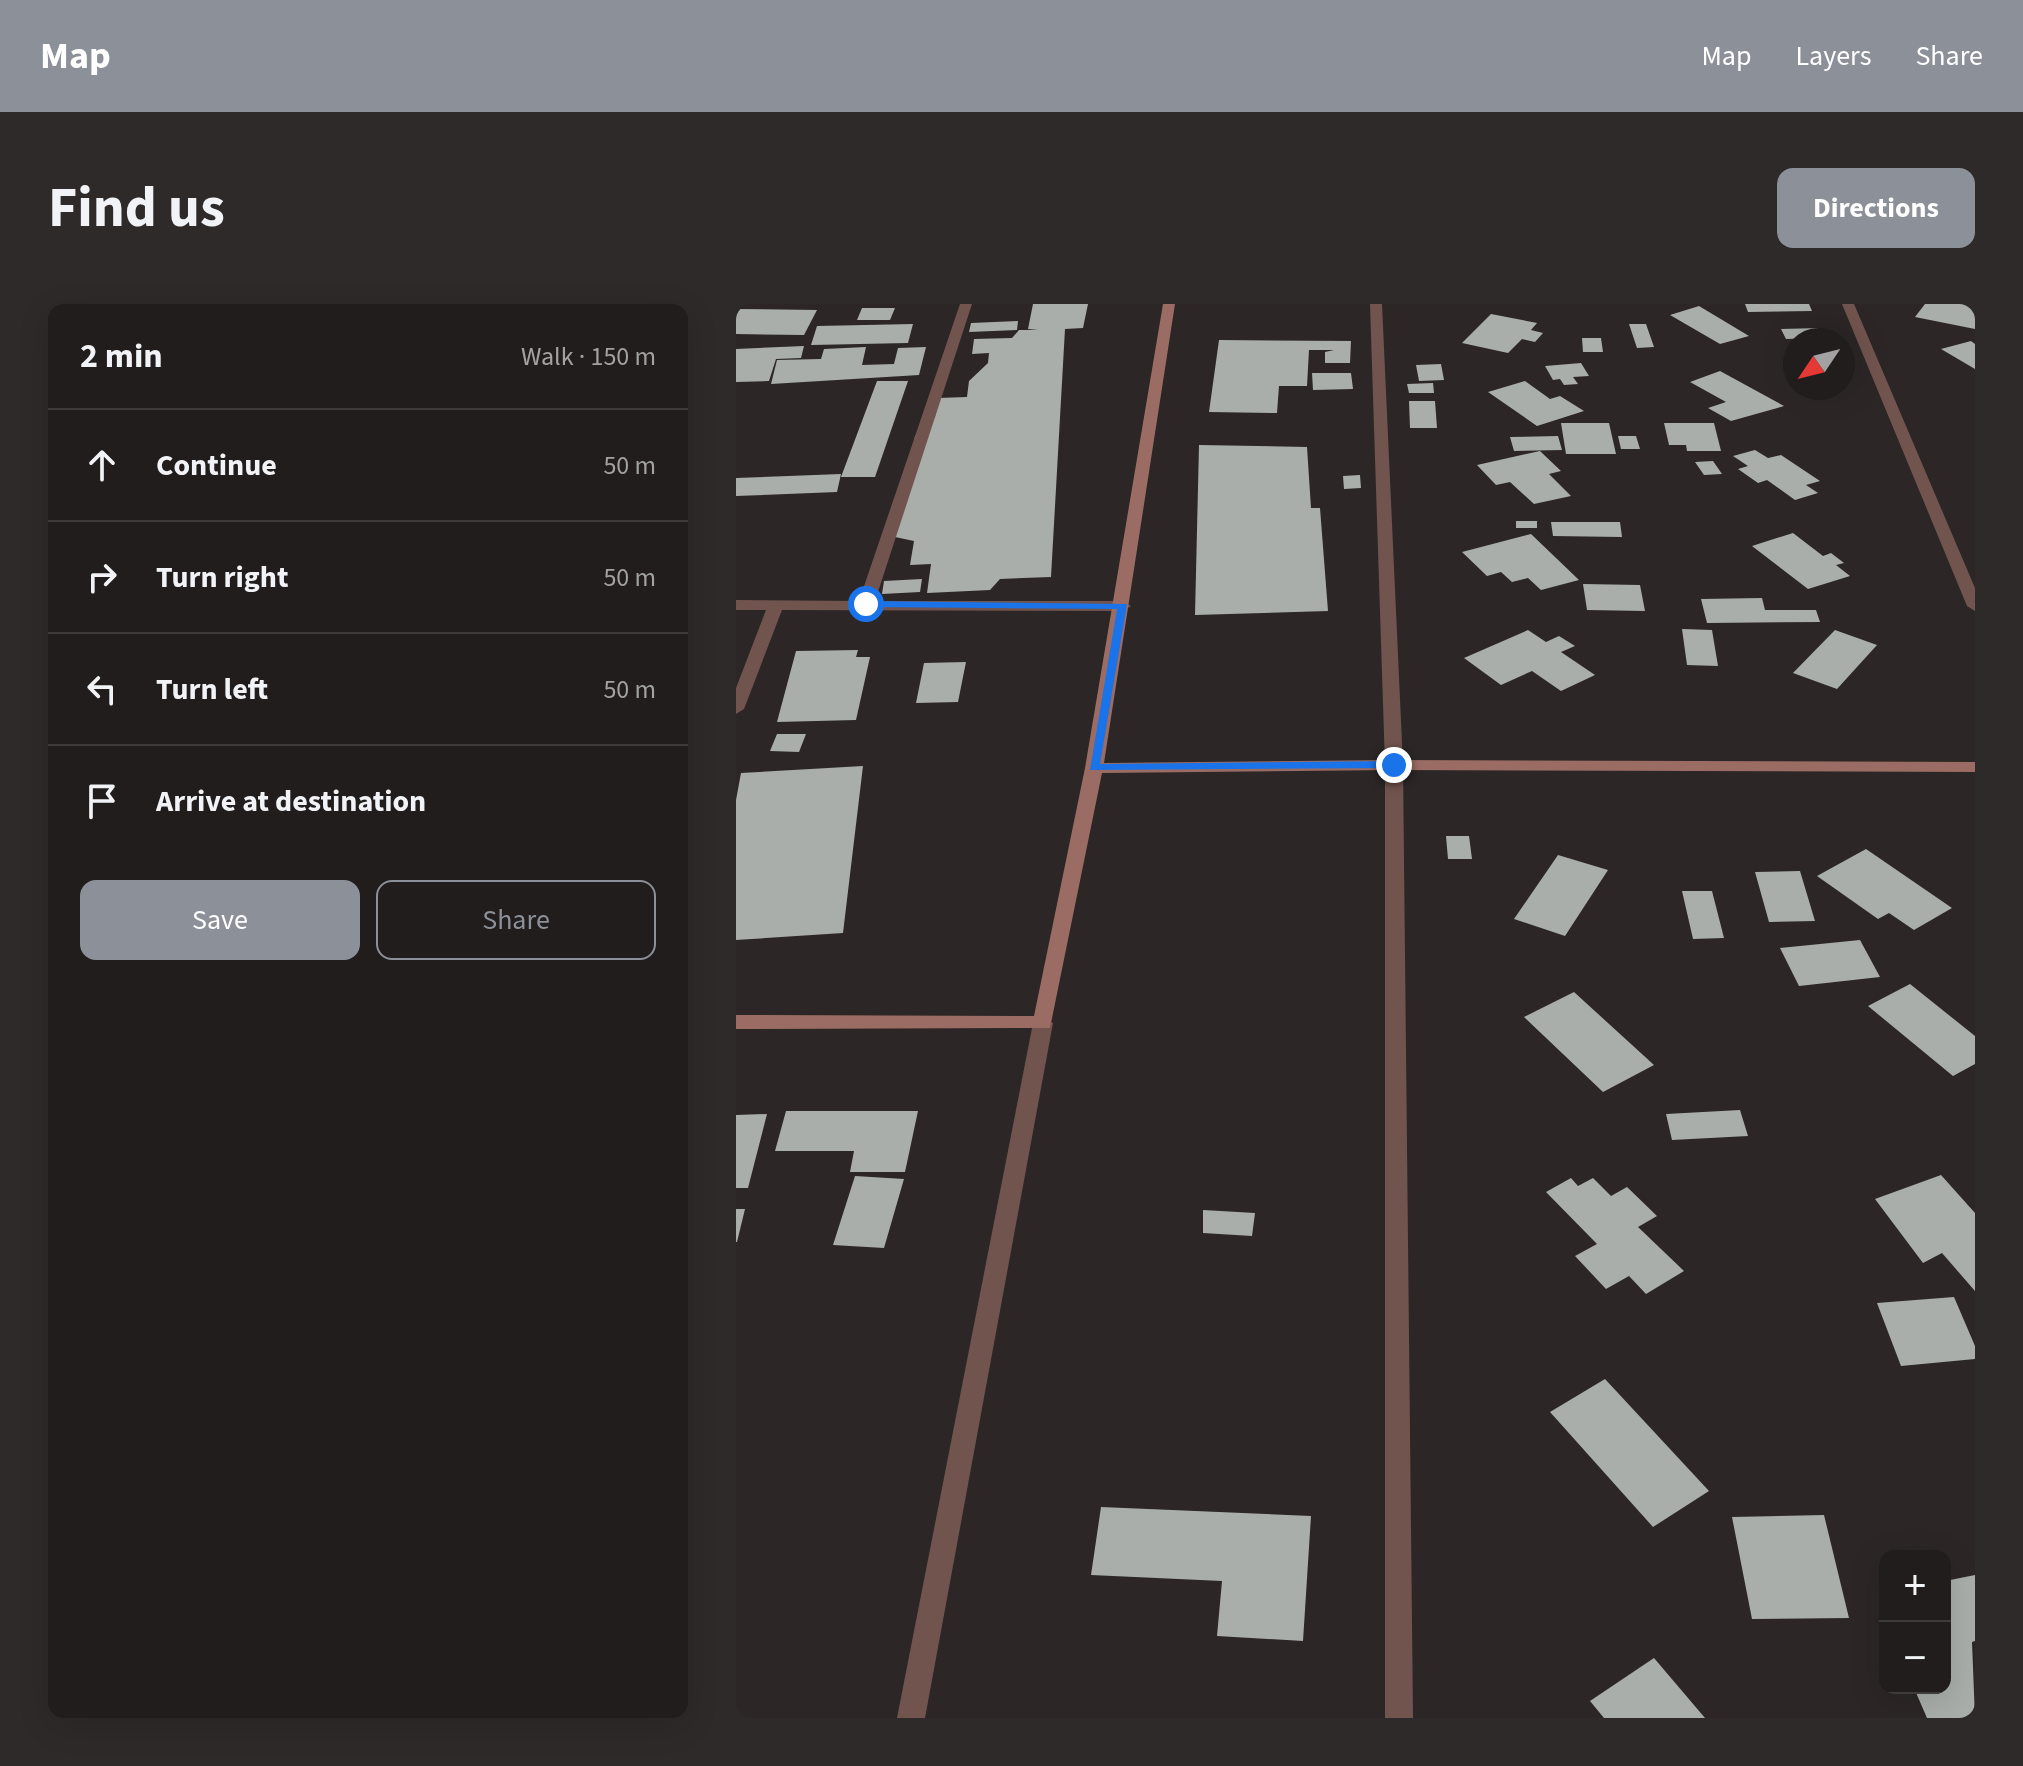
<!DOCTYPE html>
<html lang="en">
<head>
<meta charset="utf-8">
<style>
  :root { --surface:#211d1c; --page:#2d2a29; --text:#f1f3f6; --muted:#a2a2a3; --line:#3e3b3b; --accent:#8c9099 }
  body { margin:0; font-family:"Source Sans 3",sans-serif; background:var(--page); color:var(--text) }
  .controls { position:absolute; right:24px; bottom:24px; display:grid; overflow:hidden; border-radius:16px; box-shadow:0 8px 32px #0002 }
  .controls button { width:72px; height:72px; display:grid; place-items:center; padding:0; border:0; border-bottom:2px solid var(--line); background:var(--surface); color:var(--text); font:40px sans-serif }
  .compass { position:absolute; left:1047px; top:24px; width:72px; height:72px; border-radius:50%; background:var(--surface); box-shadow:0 8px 32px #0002; rotate:235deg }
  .stop { position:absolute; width:24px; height:24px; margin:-18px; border:6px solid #1a73e8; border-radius:50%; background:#fff }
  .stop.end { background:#1a73e8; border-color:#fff; box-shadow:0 2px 8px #0008 }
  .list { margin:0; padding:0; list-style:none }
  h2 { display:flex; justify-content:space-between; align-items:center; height:104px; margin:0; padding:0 32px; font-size:34px }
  h2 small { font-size:26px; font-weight:400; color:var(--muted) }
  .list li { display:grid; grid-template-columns:52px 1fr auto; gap:24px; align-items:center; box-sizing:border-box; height:112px; padding:0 32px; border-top:2px solid var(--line) }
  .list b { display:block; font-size:30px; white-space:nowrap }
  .list em { font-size:26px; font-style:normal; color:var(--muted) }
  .actions { display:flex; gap:16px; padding:24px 32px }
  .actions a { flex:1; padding:18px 0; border:2px solid var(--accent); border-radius:16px; text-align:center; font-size:28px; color:var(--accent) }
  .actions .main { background:var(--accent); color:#fff }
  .icon { flex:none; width:44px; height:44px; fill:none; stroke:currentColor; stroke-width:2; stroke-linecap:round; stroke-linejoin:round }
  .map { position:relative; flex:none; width:1239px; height:1414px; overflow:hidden; border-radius:16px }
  header { display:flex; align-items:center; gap:48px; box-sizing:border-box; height:112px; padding:0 40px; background:var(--accent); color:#fff }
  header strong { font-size:38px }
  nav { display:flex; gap:44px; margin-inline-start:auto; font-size:28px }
  .intro { display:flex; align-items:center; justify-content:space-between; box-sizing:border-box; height:192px; padding:0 48px }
  h1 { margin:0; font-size:56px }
  .button { padding:20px 36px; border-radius:16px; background:var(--accent); color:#fff; font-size:28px; font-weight:700 }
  main { display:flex; gap:48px; padding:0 48px }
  aside { flex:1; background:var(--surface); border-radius:16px; box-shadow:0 8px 32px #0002 }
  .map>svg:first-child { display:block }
  .building { fill:#a9aeab }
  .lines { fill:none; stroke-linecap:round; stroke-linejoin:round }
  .street { fill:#72544e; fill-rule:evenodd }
  .secondary { fill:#9b6c63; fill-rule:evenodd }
  .route { fill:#1a73e8 }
</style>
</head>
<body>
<header>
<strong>Map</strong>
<nav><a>Map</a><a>Layers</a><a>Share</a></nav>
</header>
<div class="intro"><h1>Find us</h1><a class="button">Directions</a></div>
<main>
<aside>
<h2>2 min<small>Walk · 150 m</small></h2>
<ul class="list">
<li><svg class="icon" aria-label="ahead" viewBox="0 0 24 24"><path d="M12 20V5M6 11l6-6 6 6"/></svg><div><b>Continue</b></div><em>50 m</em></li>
<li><svg class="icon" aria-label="right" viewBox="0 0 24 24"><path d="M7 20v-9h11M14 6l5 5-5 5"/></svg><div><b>Turn right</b></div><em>50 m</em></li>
<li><svg class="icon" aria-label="left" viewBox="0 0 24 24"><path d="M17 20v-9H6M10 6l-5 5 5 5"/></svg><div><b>Turn left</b></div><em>50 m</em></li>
<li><svg class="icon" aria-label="arrive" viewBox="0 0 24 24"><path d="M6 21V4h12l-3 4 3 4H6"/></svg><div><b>Arrive at destination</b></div></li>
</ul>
<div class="actions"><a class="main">Save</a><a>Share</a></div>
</aside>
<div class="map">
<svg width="1239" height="1414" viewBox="0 0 1239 1414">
  <rect width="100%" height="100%" fill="#2c2726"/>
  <!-- building -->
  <path class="building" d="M297 0H352L347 24 329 25 315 273 264 275 254 286 191 289 195 260 174 261 178 237 159 233 179 132 199 113 202 94 231 93 233 77 252 59 253 49 236 50 238 35 276 34 283 26H302L292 25Z
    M1009 0H1073L1076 7 1012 8Z
    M1189 0H1239V25L1179 13Z
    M963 2 1013 32 984 40 934 11Z
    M126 4H159L154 16H121Z
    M0 5 81 6 68 31 0 30Z
    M755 10 801 19 795 26 807 29 799 38 786 35 772 49 726 39Z
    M282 17 281 26 233 28 235 19Z
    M177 20 172 39 75 41 81 22Z
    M893 20H910L918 43 901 44Z
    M1083 24 1088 34 1050 35 1045 25Z
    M846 34H865L867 48H847Z
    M483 36 615 37 614 59H589V48L598 46H573L571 82H543L541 109 473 108Z
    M1235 37 1239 40V65L1205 45Z
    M68 42 65 54 40 55 33 77 0 78V45Z
    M130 43 126 61 158 60 162 44 190 43 183 71 35 80 41 56 85 55 88 45Z
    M845 59 853 72 837 73 842 80 828 81 824 75 817 76 809 62Z
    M705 60 708 76 683 77 680 61Z
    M984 67 1048 102 995 117 972 104 990 98 954 78Z
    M576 69H615L617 85 577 86Z
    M141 77H172L139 173H105Z
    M789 77 814 95 824 92 848 107 801 122 752 88Z
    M697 79 698 89H673L671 80Z
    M673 97H699L701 124H674Z
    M825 119H873L880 150H830Z
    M928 119H978L985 147H951L950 141H933Z
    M822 132 826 146 778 147 774 133Z
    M882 132H900L904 145H885Z
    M463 141 571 143 575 204H584L592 307 459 311Z
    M1019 146 1032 154 1045 151 1084 177 1070 181 1082 189 1059 196 1031 176 1022 179 1002 165 1012 162 997 152Z
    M804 147 825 167 813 170 835 192 798 200 774 178 760 181 741 161Z
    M977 157 986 170 968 171 959 158Z
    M105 170 101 188 0 192V174Z
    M624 171 625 184 608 185 607 172Z
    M780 217H801V224H780Z
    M815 218H884L886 233 817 232Z
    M1057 229 1087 252 1095 249 1108 259 1100 261 1114 272 1072 285 1016 242Z
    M795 230 843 276 805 286 792 274 776 278 765 268 751 272 726 248Z
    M186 275 184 288 146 290 148 277Z
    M847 280 904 281 909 307 851 306Z
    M1026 294 1029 306H1080L1084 318 971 319 965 295Z
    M946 325 976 326 982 362 951 361Z
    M792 326 810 338 823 332 839 342 825 348 859 371 825 387 796 367 765 381 728 354Z
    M1099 326 1141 341 1101 385 1057 369Z
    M122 346 120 353H134L120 416 41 418 60 347Z
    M230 358 222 398 180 399 188 359Z
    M41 430H70L63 448 34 447Z
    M127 462 107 629 0 636V496L5 469Z
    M710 532H733L736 555H712Z
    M1130 545 1216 604 1178 626 1153 609 1142 615 1081 572Z
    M822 551 872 566 829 632 778 615Z
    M1064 567 1079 617 1033 618 1019 568Z
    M946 587H976L988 634 957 635Z
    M1124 636 1144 673 1063 682 1044 644Z
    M1174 680 1239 732V760L1217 772 1132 702Z
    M838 688 918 761 867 788 788 713Z
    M1004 806 1012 832 936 836 930 810Z
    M50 807H182L169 868H114L118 847H39Z
    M31 810 12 884H0V811Z
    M1205 871 1239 909V987L1206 949 1187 959 1139 895Z
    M119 872 168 875 148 944 97 941Z
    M835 874 842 882 857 874 875 892 891 883 921 912 902 923 948 967 910 990 893 972 870 985 839 952 861 940 810 888Z
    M0 905H9L1 938H0Z
    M467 906 519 909 516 932 467 929Z
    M1218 993 1239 1042V1055L1165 1062 1141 999Z
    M869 1075 973 1187 917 1223 814 1108Z
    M365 1203 575 1212 567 1337 481 1332 486 1277 355 1271Z
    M1088 1211 1113 1314 1016 1315 996 1213Z
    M1239 1271V1337L1236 1338 1239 1414H1191L1178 1384H1209V1277Z
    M918 1354 969 1414H868L854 1397Z"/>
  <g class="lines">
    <!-- street -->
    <path class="street" d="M224 0H236L139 297H387L395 302 387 307 46 306 8 405 0 410V384L30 306H0V296L123 297Z
      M634 0H646L667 461 677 1414H649V461Z
      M1106 0H1118L1239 284V307L1231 302Z
      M307 712 317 719 189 1414H161L297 719Z"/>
    <!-- secondary -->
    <path class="secondary" d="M427 0H439L368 459 658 456 1239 458V468L658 466 366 469 314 724 0 725V711L298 712 349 464Z"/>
  </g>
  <!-- route -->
  <path class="route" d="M127 297 391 300 364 460 658 457 663 461 658 464 354 466 381 305 130 303Z"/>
</svg>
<div class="controls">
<button>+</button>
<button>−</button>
</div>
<svg class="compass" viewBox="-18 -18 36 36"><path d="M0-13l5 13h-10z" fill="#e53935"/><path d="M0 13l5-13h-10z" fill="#a2a2a3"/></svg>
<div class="stop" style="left:130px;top:300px"></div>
<div class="stop end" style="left:658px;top:461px"></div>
</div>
</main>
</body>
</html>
